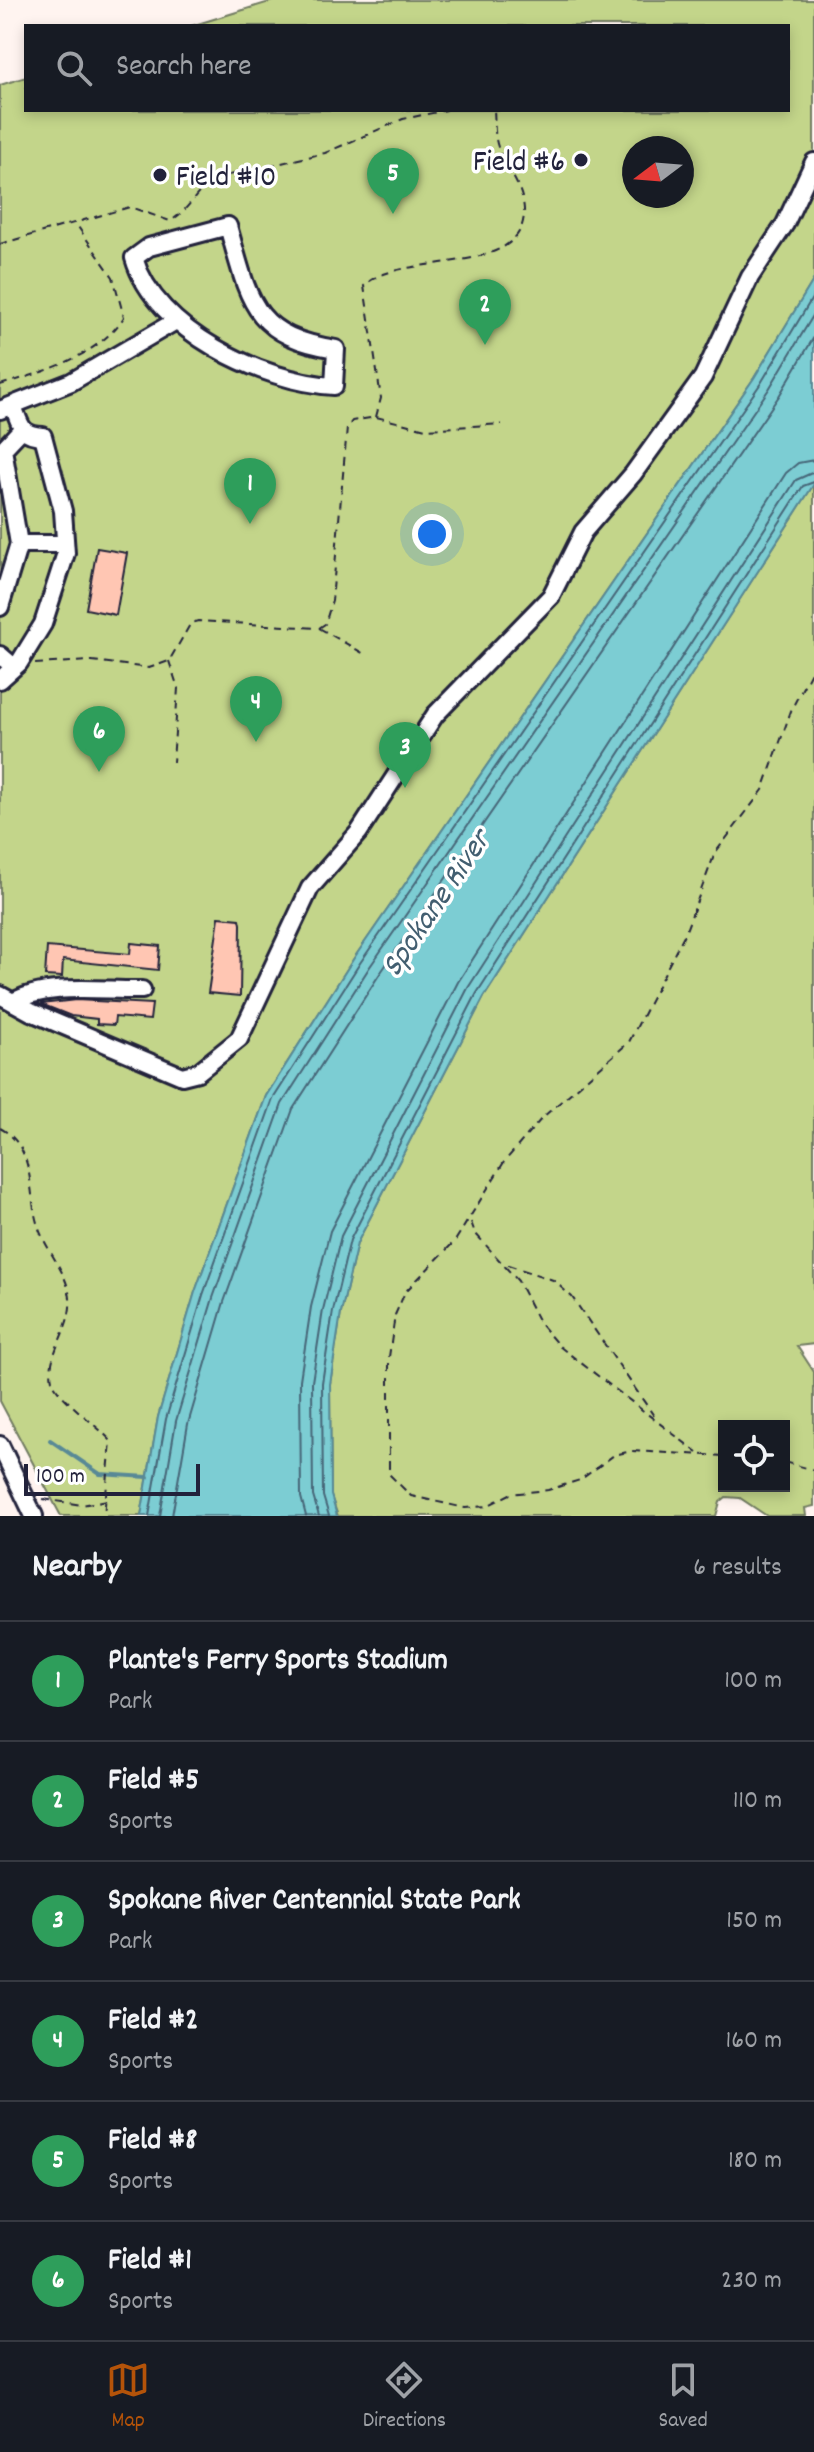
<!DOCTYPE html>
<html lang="en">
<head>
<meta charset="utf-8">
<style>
  :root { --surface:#171b24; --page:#242831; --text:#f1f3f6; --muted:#9ea1a6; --line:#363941; --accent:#b45309 }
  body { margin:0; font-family:Dekko,sans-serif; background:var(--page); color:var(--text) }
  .controls { position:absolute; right:24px; bottom:24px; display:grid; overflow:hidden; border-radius:0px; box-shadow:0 4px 12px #0003 }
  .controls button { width:72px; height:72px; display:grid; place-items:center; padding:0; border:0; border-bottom:2px solid var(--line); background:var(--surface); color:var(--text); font:40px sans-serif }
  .compass { position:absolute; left:622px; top:136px; width:72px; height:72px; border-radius:50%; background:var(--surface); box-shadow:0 4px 12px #0003; rotate:254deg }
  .scale { position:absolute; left:24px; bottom:20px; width:176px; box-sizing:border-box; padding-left:8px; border:4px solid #22223b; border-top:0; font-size:22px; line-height:28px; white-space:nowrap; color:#22223b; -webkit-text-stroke:6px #fff; paint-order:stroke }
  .you { position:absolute; left:432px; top:534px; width:28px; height:28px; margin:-20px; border:6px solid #fff; border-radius:50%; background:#1a73e8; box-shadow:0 0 0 12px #1a73e833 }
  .badge { display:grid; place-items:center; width:52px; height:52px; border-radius:50%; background:var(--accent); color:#fff; font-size:26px; font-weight:700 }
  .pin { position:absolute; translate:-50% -66px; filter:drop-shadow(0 2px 4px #0008) }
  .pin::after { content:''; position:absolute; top:42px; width:28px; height:24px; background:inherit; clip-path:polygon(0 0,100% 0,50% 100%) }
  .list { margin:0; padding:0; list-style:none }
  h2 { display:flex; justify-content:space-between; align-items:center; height:104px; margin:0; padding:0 32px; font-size:34px }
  h2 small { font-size:26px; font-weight:400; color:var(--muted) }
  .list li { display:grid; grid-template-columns:52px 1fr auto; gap:24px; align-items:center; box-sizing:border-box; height:120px; padding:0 32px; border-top:2px solid var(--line) }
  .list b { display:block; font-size:30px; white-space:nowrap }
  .list p { margin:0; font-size:26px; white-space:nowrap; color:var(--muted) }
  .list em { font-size:26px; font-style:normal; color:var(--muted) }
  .icon { flex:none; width:44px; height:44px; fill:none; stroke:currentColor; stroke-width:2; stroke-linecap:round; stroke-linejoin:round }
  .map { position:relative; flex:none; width:814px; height:1516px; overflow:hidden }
  .search { position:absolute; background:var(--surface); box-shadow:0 4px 12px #0003; left:24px; right:24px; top:24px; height:88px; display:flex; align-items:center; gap:20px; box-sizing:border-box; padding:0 28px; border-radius:0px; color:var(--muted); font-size:30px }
  .sheet { height:824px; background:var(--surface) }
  nav { display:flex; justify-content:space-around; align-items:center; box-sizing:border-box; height:112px; border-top:2px solid var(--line); background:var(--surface); font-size:22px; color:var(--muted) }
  nav a { display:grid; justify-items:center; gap:4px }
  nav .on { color:var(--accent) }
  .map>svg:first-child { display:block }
  .green { fill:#c3d58a; stroke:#727c62; stroke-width:2; fill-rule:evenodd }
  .water { fill:#7ccdd3; stroke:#588996; stroke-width:2 }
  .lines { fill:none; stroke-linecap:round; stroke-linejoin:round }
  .shore { stroke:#466678; stroke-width:2 }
  .stream { stroke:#588996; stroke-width:4 }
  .building { fill:#ffc6b3; stroke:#22223b; stroke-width:2 }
  .minor-casing { stroke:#22223b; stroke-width:22 }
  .path { stroke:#22223b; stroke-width:2; stroke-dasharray:8 6; stroke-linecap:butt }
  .minor { stroke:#fff; stroke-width:16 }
  .poi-dot { fill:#22223b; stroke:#fff; stroke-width:3 }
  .labels { text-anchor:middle; stroke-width:7; stroke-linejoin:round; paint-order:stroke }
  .poi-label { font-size:30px; fill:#22223b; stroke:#fff; text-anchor:end }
  .water-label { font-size:32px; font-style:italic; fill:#425e70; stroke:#fff }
</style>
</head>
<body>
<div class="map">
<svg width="814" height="1516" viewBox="0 0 814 1516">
  <rect width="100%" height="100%" fill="#fff4f0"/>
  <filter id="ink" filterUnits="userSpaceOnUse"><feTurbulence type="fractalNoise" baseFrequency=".0125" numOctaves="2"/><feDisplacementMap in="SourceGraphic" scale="16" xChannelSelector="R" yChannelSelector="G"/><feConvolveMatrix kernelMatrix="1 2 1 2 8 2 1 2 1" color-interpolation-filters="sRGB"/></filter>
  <g filter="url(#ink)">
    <!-- green -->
    <path class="green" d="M276 0H814V279L754 378 354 958 266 1096 195 1292 158 1417 141 1516H61L0 1401V85L26 77V110H788V26H191ZM634 148H682V196H634Z
      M814 484V1344L797 1346 814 1372V1506L805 1508 806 1516H767L740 1498 726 1497 720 1502 716 1516H338L331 1496 330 1384 341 1313 357 1243 484 997ZM724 1426H784V1486H724Z"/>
    <!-- water -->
    <path class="water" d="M814 279V484L484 997 357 1243 341 1313 330 1384 331 1495 337 1516H141L158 1417 195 1292 266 1096 354 958 754 378Z"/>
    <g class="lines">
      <!-- shore -->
      <path class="shore" d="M149 1516 166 1419 203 1295 273 1099 360 963 761 383 814 295
        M160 1516 176 1421 213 1298 282 1104 369 968 769 389 814 314
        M172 1516 188 1424 224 1302 293 1109 379 975 779 396 814 337
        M306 1516 301 1497 300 1380 311 1307 330 1231 458 982 786 473 798 463 814 460
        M319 1516 313 1496 312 1382 323 1310 341 1236 468 988 796 480 814 472
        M329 1516 323 1496 322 1383 333 1311 350 1240 477 993 803 486 814 482"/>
      <!-- stream -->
      <path class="stream" d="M50 1440 100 1474 148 1477"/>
    </g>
    <!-- building -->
    <path class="building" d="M97 548 127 553 116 615 86 609Z
      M219 917 240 919 241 924 240 996 208 993Z
      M131 943 160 946 158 970 63 960 62 977 45 976 47 947 130 954Z
      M76 1000 152 1004 150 1020 115 1017 114 1025 97 1024V1019L71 1016 41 1004Z"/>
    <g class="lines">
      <defs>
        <path id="minor" d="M228 226C249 299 251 336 336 349L334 386C263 382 155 331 134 258L149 247Z
          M0 410 71 382 174 322
          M19 544H65
          M0 607 19 544 3 449 21 430
          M0 655 14 667
          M0 680 19 663 43 624 66 553 63 511 43 436C20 435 21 425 13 406
          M0 995 31 1012 182 1076 198 1072 239 1039 310 888 359 832 435 715 551 596 583 532 633 474 703 377 750 277 785 224 814 162
          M13 1002C47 982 103 991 142 990
          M0 1445 34 1516"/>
      </defs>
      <!-- minor casing -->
      <use href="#minor" class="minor-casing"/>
      <!-- path -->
      <path class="path" d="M0 244 130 207 170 221C191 210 198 185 220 177L325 153 403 119 447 110
        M0 385C42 373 99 356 124 317L113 277 76 224
        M376 417 381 398 364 286C397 250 527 280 524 209 522 184 506 169 498 147 494 136 495 122 494 110
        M319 628 366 655
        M169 661 178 688 173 762
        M35 664 92 661 149 668 169 661 191 623 198 621 319 628 325 624 332 601 347 428 352 421 376 417 426 429 502 424
        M0 1128C37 1148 27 1193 38 1226 46 1251 67 1271 70 1298 73 1327 46 1353 52 1380 56 1396 98 1426 111 1441L104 1516
        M471 1222 475 1233 518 1281 540 1324 559 1346 698 1453
        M508 1265 553 1280 572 1297 654 1416
        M724 1456 632 1451 614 1455 580 1480 548 1490 510 1494 487 1506 465 1508 411 1496 389 1474V1357L395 1315 405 1292 455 1241 504 1162 542 1118 629 1042 685 933 715 853 763 790 792 708 814 666
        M784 1462 814 1470
        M43 1499 82 1505 107 1500"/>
      <!-- minor -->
      <use href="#minor" class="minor"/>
    </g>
  </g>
  <!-- markers -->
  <g class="poi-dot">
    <circle cx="581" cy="160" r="8"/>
    <circle cx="160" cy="175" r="8"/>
  </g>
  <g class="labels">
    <!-- poi labels -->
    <g class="poi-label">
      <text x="565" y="170">Field #6</text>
      <text x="176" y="185" text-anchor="start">Field #10</text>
    </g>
    <!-- water labels -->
    <g class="water-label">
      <text transform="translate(434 902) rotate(-56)" y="11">Spokane River</text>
    </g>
  </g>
</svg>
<div class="controls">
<button><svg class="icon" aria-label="locate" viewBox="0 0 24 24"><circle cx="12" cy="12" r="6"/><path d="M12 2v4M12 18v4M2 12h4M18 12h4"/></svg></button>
</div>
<svg class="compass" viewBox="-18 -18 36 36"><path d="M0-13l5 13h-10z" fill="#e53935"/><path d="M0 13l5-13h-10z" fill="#9ea1a6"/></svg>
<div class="scale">100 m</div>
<div class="you"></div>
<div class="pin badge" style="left:250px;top:524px;background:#2e9e5b">1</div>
<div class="pin badge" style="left:485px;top:345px;background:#2e9e5b">2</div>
<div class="pin badge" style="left:405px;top:788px;background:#2e9e5b">3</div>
<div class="pin badge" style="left:256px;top:742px;background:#2e9e5b">4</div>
<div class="pin badge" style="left:393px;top:214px;background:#2e9e5b">5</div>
<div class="pin badge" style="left:99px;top:772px;background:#2e9e5b">6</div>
<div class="search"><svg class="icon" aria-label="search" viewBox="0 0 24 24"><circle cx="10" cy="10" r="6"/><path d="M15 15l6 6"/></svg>Search here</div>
</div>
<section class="sheet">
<h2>Nearby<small>6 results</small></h2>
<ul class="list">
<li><span class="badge" style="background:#2e9e5b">1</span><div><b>Plante's Ferry Sports Stadium</b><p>Park</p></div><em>100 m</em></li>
<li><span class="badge" style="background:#2e9e5b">2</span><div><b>Field #5</b><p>Sports</p></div><em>110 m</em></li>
<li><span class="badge" style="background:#2e9e5b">3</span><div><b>Spokane River Centennial State Park</b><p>Park</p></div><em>150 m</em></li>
<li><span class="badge" style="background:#2e9e5b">4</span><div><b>Field #2</b><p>Sports</p></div><em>160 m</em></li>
<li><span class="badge" style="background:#2e9e5b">5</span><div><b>Field #8</b><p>Sports</p></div><em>180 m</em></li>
<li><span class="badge" style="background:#2e9e5b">6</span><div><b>Field #1</b><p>Sports</p></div><em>230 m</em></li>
</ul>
</section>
<nav>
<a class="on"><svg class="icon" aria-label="map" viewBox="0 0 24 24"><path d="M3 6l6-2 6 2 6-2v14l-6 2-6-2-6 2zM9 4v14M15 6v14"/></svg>Map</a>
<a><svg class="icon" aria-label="directions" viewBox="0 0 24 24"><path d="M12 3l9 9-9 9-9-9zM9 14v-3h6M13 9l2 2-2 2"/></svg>Directions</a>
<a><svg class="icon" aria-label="saved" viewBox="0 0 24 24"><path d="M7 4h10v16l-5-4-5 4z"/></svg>Saved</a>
</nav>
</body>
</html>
